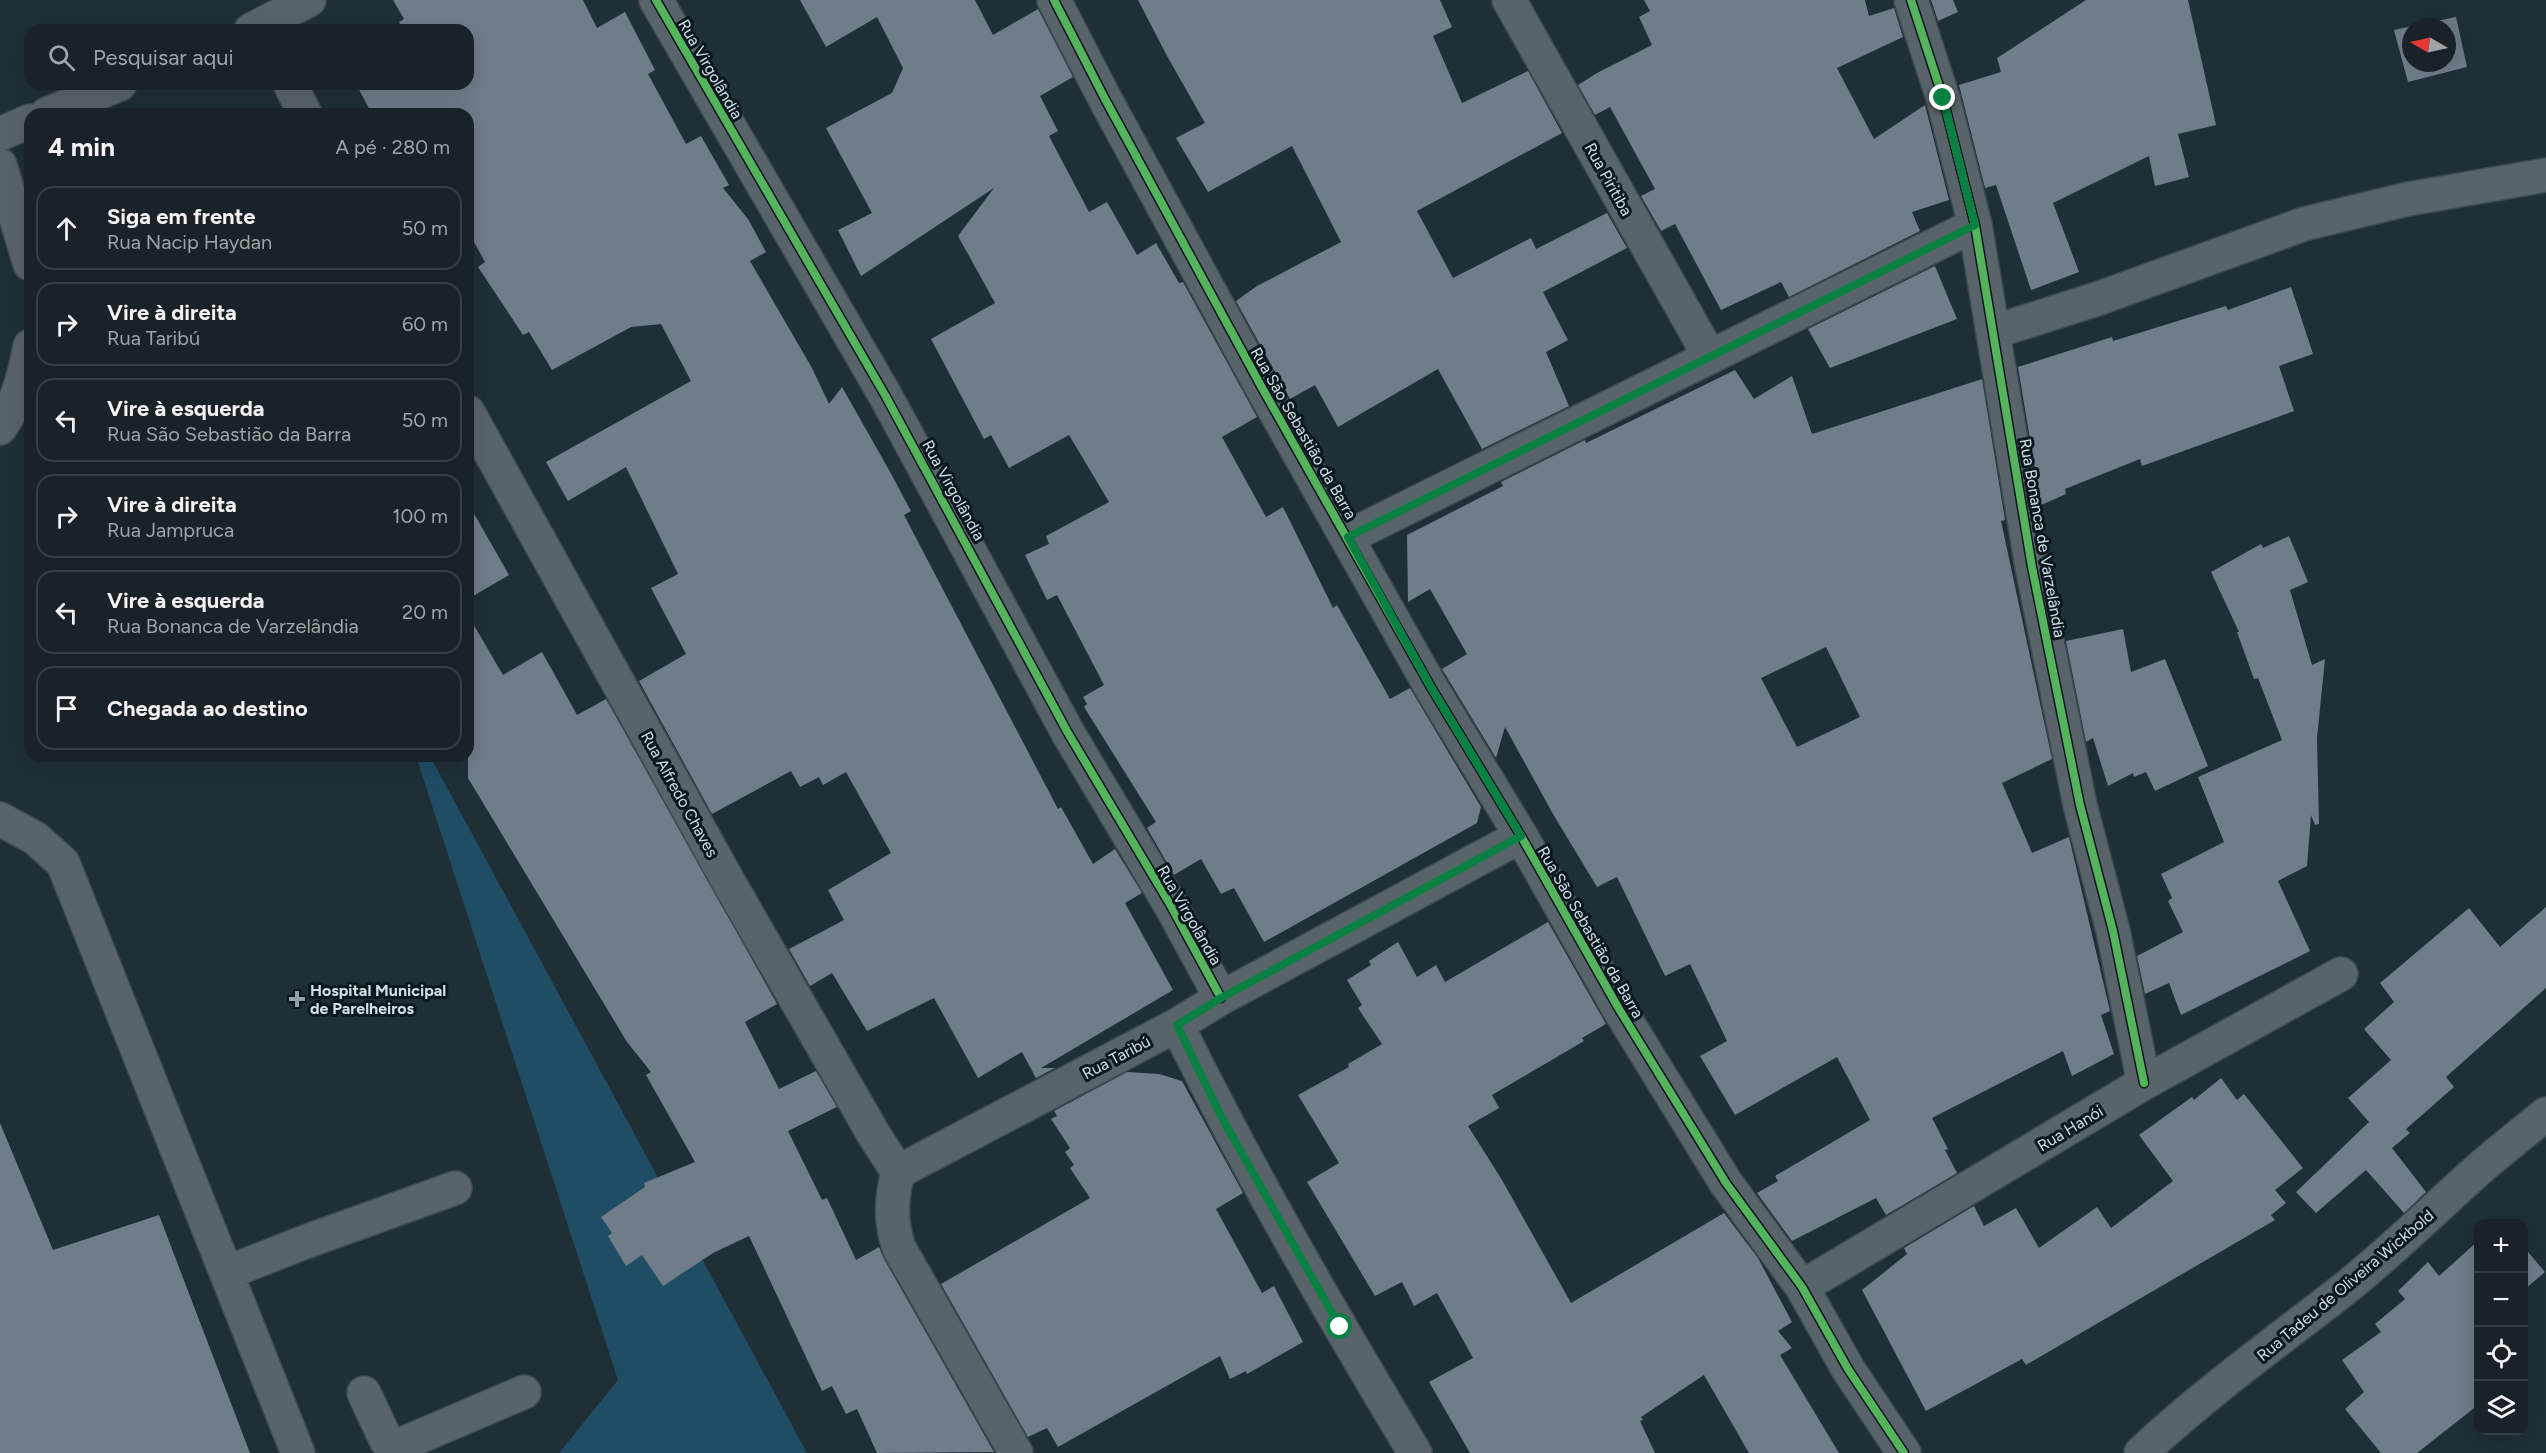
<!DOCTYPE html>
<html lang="pt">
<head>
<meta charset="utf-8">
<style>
  :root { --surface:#182228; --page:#212a30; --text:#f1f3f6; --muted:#9fa4a8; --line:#363f45 }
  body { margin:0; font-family:Figtree,sans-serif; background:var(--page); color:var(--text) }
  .controls { position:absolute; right:18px; bottom:18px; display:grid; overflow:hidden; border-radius:12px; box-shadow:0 6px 24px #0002 }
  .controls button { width:54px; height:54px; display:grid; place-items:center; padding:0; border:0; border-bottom:2px solid var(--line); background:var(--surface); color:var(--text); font:30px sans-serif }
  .compass { position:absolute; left:2402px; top:18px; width:54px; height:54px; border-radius:50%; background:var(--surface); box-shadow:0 6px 24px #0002; rotate:279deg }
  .stop { position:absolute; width:18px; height:18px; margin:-14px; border:4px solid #0b8043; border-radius:50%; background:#fff }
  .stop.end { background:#0b8043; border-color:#fff; box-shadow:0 2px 6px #0008 }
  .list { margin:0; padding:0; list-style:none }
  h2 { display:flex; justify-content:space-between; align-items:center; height:78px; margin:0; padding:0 24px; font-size:26px }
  h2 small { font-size:20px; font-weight:400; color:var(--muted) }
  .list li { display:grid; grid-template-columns:39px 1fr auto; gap:18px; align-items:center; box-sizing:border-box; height:84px; margin:0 12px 12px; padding:0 12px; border:2px solid var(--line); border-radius:18px }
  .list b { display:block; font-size:22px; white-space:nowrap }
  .list p { margin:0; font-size:20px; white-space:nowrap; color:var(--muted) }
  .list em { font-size:20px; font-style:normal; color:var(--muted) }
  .icon { flex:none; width:33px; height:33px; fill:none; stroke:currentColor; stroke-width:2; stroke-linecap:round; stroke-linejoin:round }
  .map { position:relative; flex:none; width:2546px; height:1453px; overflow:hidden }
  .search { position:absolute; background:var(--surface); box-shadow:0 6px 24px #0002; left:24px; top:24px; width:450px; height:66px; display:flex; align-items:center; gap:15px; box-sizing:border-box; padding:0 21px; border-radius:18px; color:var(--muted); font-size:22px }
  .panel { position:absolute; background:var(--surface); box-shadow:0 6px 24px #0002; left:24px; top:108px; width:450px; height:654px; border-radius:18px }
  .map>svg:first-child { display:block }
  .green { fill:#1f4d64 }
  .building { fill:#707c88; fill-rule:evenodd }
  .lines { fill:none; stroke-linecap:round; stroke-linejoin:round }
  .minor-casing { stroke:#3e4a51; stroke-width:36 }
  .minor { stroke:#59646a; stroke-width:33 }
  .cycleway-casing { stroke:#0c181e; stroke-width:11 }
  .cycleway { stroke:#56b35d; stroke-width:8 }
  .route { stroke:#0b8043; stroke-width:8 }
  .poi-dot { fill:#92a2aa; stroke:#0c181e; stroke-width:2 }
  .labels { text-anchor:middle; stroke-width:6; stroke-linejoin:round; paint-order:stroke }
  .street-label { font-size:16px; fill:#d0e0e8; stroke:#0c181e }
  .poi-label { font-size:16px; font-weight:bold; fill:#d0e0e8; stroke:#0c181e; text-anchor:start }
</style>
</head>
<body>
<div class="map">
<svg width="2546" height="1453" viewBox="0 0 2546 1453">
  <rect width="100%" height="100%" fill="#202e36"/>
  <!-- green -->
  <path class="green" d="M416 756H430L807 1453H559L618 1380Z"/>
  <!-- building -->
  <path class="building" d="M393 0H583L597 28 625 12 655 70 648 74 686 144 701 136 729 185 723 188 748 219 766 252 750 261 812 368 829 404 842 387 889 470 911 511 904 515 1058 809 1061 807 1093 864 1115 849 1142 893 1125 903 1173 990 1041 1068H1055L1036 1078 1022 1052 978 1078 934 998 867 1031 832 973 810 986 789 949 844 920 828 890 891 853 846 772 823 785 819 777 800 787 791 771 712 814 639 681 686 654 651 588 678 574 626 467 568 501 546 462 691 381 661 324 631 327 552 370 529 332 523 335 478 267 485 262 468 231V114H372L356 84H468V30H394L401 25 399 22 404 19Z
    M800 0H975L993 35 1038 9 1073 77 1040 96 1058 131 1049 136 1089 212 1107 202 1137 255 1156 243 1179 283 1183 282 1257 417 1222 437 1266 517 1283 507 1333 608 1337 605 1390 699 1410 688 1481 807 1477 823 1264 942 1234 888 1221 894 1201 859 1174 875 1147 828 1156 822 1084 707 1087 704 1083 697 1104 685 1057 595 1047 600 1025 555 1049 544 1046 536 1109 502 1069 435 1009 468 991 435 984 439 931 339 995 303 958 236 994 188 861 276 838 230 872 213 826 128 892 93 903 68 877 17 826 47Z
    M1138 0H1440L1452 27 1433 36 1462 103 1528 71 1562 133 1417 211 1453 278 1531 238 1536 249 1607 213 1627 248 1543 292 1568 340 1546 352 1569 406 1482 449 1438 369 1338 427 1315 385 1290 399 1236 301 1257 286 1341 242 1292 146 1208 192 1176 138 1205 123 1166 54Z
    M1644 0H1865L1869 16 1894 8 1903 37 1837 68 1874 139 1925 105 1949 200 1912 212 1920 231 1789 297 1781 282 1721 310 1675 224 1661 231 1641 196 1655 189 1610 107 1595 115 1578 85 1597 73 1652 45 1639 17 1650 11Z
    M1931 0H1953L1958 12 1938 21Z
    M2086 0H2188L2216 125 2178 134 2189 177 2155 186 2149 156 2053 203 2079 272 2031 290 1996 185 1985 188 1959 85 2001 72 1997 58Z
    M2456 17 2467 67 2408 82 2394 30ZM2411 27H2447V63H2411Z
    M1935 266 1957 319 1830 368 1808 329Z
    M2291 287 2313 354 2279 366 2294 411 2142 466 2140 459 2065 489 2066 494 2041 505 2018 367 2112 337 2113 341 2226 306 2228 310Z
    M1735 370 1754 399 1792 376 1812 434 1982 379 2005 520 2001 521 2052 759 2002 783 2032 853 2069 837 2110 1011 2101 1015 2114 1054 2072 1076 2063 1051 1932 1118 1948 1149 1945 1150 1957 1173 1886 1215 1876 1198 1792 1241 1757 1193 1778 1181 1775 1176 1870 1120 1837 1057 1735 1115 1700 1056 1727 1041 1690 964 1665 976 1617 877 1597 887 1553 814 1505 727 1496 758 1442 669 1467 654 1430 589 1408 602 1407 535 1503 486 1501 482 1585 440 1586 443ZM1826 647 1860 717 1797 747 1761 678Z
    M468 503 509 575 468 599Z
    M2289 536 2308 582 2290 590 2312 665 2325 659 2317 738 2319 824 2315 825 2311 815 2307 866 2278 881 2310 951 2181 1015 2169 983 2145 994 2137 956 2183 932 2168 901 2172 898 2161 874 2224 842 2198 777 2282 740 2258 678 2254 679 2237 632H2239L2211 572 2261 544 2263 548Z
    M468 615 503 675 542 652 577 715 606 699 777 1004 745 1022 779 1089 816 1071 837 1107 788 1131 822 1200 827 1198 856 1260 879 1247 883 1257 994 1452 877 1453 857 1409 846 1414 832 1386 822 1391 749 1236 713 1253 663 1286 642 1255 626 1266 608 1236 612 1233 601 1217 645 1187 644 1183 695 1162 646 1075 651 1072 627 1042 468 778Z
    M2123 629 2131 672 2165 659 2208 766 2155 791 2146 772 2134 777 2133 773 2108 786 2093 738 2086 742 2066 641Z
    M2546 907V988L2446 1077 2454 1087 2406 1129 2410 1133 2392 1148 2426 1192 2404 1213 2366 1170 2316 1213 2296 1192 2369 1122 2348 1098 2391 1060 2364 1029 2394 1002 2380 983 2469 908 2500 947Z
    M1548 922 1606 1024 1582 1038 1584 1041 1492 1095 1499 1108 1468 1126 1502 1180 1571 1303 1724 1213 1758 1258 1792 1322 1778 1331 1792 1348 1780 1355 1839 1453H1749L1704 1375 1641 1417 1643 1420 1640 1421 1655 1453H1470L1429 1382 1473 1358 1437 1293 1414 1306 1402 1282 1375 1296 1307 1182 1339 1163 1298 1095 1349 1067 1348 1064 1382 1044 1358 1008 1362 1005 1347 980 1371 965 1369 961 1398 942 1417 977 1436 965 1445 982Z
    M1127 1072 1159 1074 1182 1081 1243 1193 1216 1209 1262 1293 1274 1286 1303 1342 1247 1374 1246 1371 1230 1379 1220 1356 1058 1447 1047 1428 1028 1437 941 1284 1090 1198 1070 1168 1074 1165 1065 1152 1070 1148 1051 1119 1057 1116 1054 1111Z
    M2221 1078 2237 1100 2244 1094 2303 1168 2275 1190 2286 1203 2271 1215 2275 1220 2026 1365 2022 1359 1926 1411 1862 1290 1907 1254 1904 1248 1974 1206 1984 1226 2016 1208 2039 1248 2097 1207 2111 1228 2173 1181 2139 1135 2192 1097 2194 1100Z
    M0 1123 53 1250 159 1215 250 1453H0Z
    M2478 1241V1405L2417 1453H2381L2345 1409 2364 1392 2342 1360 2381 1332 2375 1324 2405 1299 2398 1291 2428 1262 2439 1276Z
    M2523 1246 2545 1272 2523 1291Z"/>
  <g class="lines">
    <defs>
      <path id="minor" d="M656 0 885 395 1068 733 1171 906 1221 998
        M1054 0 1105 99 1261 386 1432 689 1521 836 1619 1009 1726 1183 1802 1287 1848 1369 1904 1453
        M1509 0 1710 357
        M1911 0 1943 98 1975 225 2032 567 2080 805 2113 931 2144 1083
        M251 30 309 0
        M290 84 305 114
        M47 114 120 84
        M0 134 30 121
        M0 165 30 264
        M1993 332 2097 299 2304 224 2408 199 2546 175
        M468 412 728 881 874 1135 898 1172
        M0 428C17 404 25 375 30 346
        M1348 537 1975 225
        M0 819 35 838 63 863 298 1453
        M1177 1025C1249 1172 1331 1313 1415 1453
        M898 1172 1177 1025 1221 998 1521 836
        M898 1172C891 1199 890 1221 899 1248L1016 1453
        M226 1273 305 1242 455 1188
        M1802 1287 2144 1083 2341 974
        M364 1393 386 1440 391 1445H400L524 1392
        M2141 1453C2204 1394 2275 1343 2343 1290 2391 1252 2434 1209 2479 1169 2501 1150 2524 1132 2546 1114"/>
    </defs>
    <!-- minor casing -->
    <use href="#minor" class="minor-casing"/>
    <!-- minor -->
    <use href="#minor" class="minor"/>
    <defs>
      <path id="cycleway" d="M656 0 885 395 1068 733 1171 906 1221 998
        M1054 0 1105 99 1261 386 1432 689 1521 836 1619 1009 1726 1183 1802 1287 1848 1369 1904 1453
        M1911 0 1943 98 1975 225 2032 567 2080 805 2113 931 2144 1083"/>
    </defs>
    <!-- cycleway casing -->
    <use href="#cycleway" class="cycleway-casing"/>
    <!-- cycleway -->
    <use href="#cycleway" class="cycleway"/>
  </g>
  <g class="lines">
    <!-- route -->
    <path class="route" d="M1340 1327 1222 1118 1177 1025 1221 998 1521 836 1432 689 1348 537 1975 225 1943 98"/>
  </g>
  <!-- markers -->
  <path class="poi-dot" d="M294 990h6v6h6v6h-6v6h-6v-6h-6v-6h6z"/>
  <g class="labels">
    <!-- street labels -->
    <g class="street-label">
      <text transform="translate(711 69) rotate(60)" y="6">Rua Virgolândia</text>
      <text transform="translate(1609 179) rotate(61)" y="6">Rua Piritiba</text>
      <text transform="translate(1304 433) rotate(60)" y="6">Rua São Sebastião da Barra</text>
      <text transform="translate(954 490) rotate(61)" y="6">Rua Virgolândia</text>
      <text transform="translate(2043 538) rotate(80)" y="6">Rua Bonanca de Varzelândia</text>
      <text transform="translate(680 794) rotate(61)" y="6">Rua Alfredo Chaves</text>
      <text transform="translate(1190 915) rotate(60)" y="6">Rua Virgolândia</text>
      <text transform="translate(1591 932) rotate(60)" y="6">Rua São Sebastião da Barra</text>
      <text transform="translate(1116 1057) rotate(-28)" y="6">Rua Taribú</text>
      <text transform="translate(2070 1128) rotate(-31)" y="6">Rua Hanói</text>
      <text transform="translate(2345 1285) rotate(-40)" y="6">Rua Tadeu de Oliveira Wickbold</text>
    </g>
    <!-- poi labels -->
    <g class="poi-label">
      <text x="310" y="996">Hospital Municipal<tspan x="310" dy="18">de Parelheiros</tspan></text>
    </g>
  </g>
</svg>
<div class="controls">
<button>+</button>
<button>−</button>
<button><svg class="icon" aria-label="locate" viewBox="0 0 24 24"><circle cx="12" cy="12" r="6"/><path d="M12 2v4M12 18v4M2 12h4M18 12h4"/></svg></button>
<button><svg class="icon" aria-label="layers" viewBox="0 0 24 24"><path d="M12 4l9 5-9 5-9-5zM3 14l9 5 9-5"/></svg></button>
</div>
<svg class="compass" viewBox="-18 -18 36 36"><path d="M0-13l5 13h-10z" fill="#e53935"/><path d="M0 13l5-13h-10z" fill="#9fa4a8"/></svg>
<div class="stop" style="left:1340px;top:1327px"></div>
<div class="stop end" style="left:1943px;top:98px"></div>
<div class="search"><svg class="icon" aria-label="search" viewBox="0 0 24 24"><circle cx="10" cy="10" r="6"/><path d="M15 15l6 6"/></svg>Pesquisar aqui</div>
<section class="panel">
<h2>4 min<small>A pé · 280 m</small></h2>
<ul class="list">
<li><svg class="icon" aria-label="ahead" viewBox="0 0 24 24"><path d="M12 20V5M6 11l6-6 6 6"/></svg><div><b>Siga em frente</b><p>Rua Nacip Haydan</p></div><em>50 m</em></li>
<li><svg class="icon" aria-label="right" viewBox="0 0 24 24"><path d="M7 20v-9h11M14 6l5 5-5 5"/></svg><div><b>Vire à direita</b><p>Rua Taribú</p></div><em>60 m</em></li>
<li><svg class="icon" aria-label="left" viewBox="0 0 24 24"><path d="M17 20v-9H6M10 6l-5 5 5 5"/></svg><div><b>Vire à esquerda</b><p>Rua São Sebastião da Barra</p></div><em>50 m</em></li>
<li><svg class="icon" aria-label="right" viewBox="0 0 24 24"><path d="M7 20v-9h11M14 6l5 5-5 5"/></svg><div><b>Vire à direita</b><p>Rua Jampruca</p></div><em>100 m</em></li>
<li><svg class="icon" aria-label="left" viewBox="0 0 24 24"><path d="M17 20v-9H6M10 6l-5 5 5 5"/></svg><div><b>Vire à esquerda</b><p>Rua Bonanca de Varzelândia</p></div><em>20 m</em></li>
<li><svg class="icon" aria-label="arrive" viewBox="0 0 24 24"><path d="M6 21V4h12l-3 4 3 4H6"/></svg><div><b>Chegada ao destino</b></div></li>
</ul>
</section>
</div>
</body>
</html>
